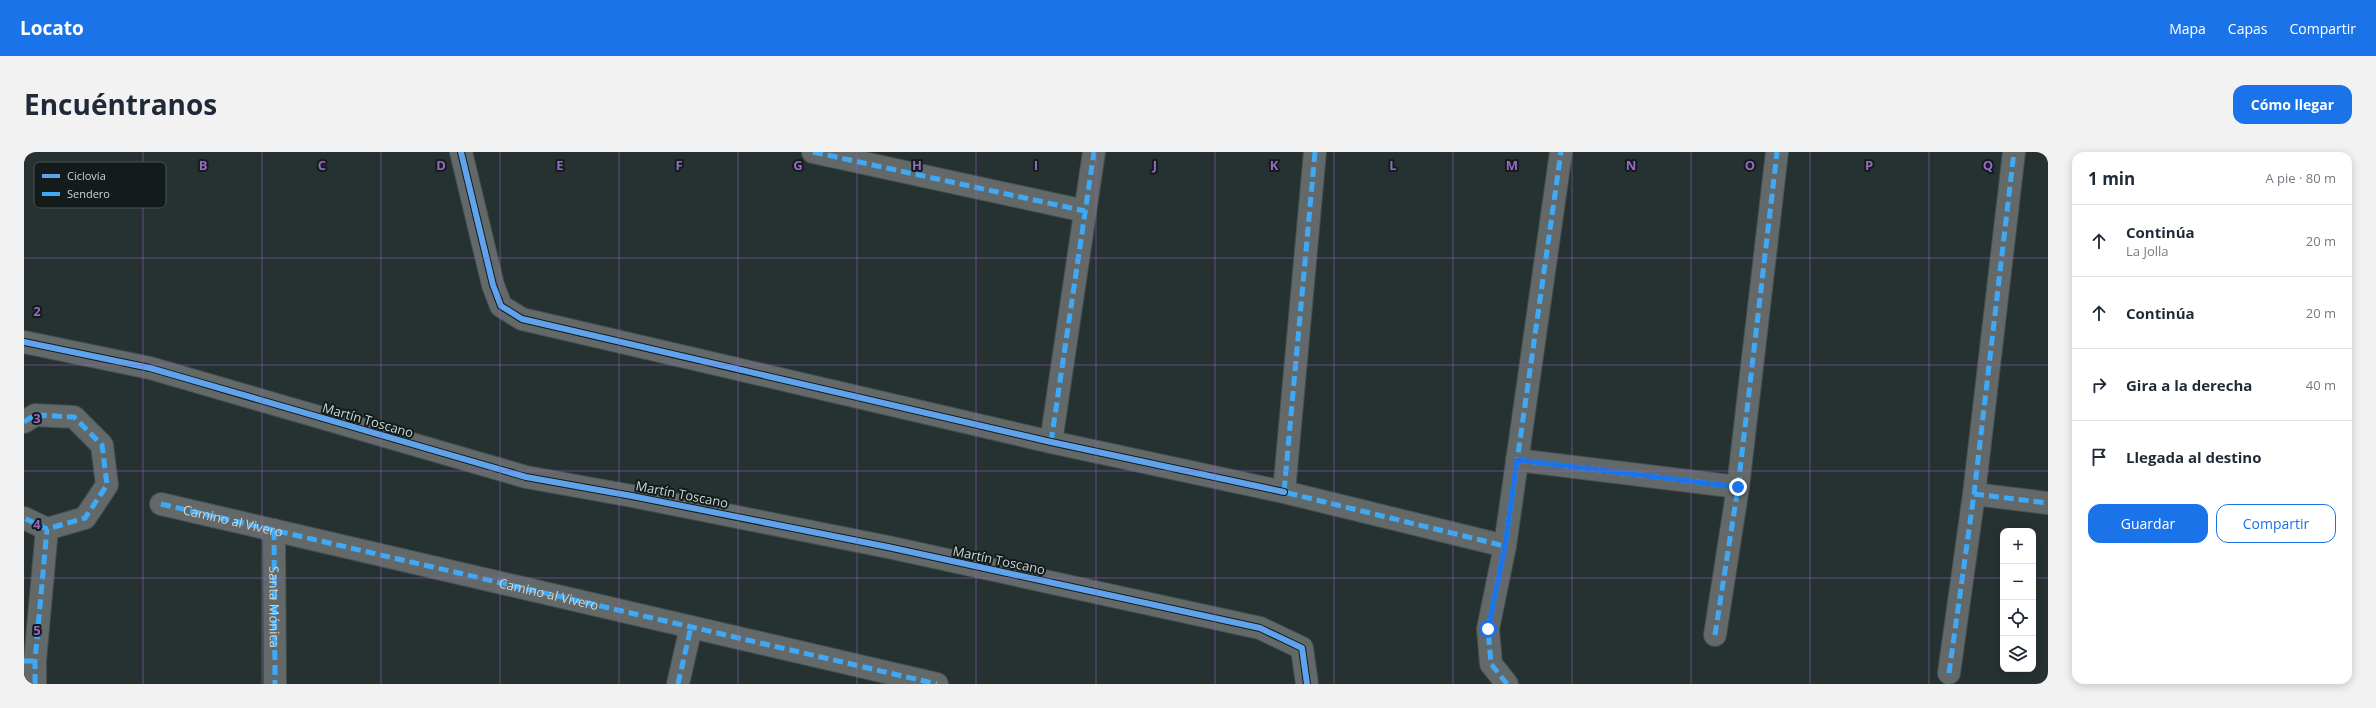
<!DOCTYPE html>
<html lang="es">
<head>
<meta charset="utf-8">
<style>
  :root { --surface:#fff; --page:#f2f2f3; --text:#1f2937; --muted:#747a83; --line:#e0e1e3; --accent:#1a73e8 }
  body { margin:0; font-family:"Open Sans",sans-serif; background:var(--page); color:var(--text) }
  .controls { position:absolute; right:12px; bottom:12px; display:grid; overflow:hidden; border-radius:8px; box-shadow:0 2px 10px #0003 }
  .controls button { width:36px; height:36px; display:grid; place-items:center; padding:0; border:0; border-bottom:1px solid var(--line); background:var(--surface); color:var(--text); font:20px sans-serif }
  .stop { position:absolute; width:12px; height:12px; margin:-9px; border:3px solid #1a73e8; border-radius:50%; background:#fff }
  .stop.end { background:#1a73e8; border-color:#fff; box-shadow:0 1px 4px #0008 }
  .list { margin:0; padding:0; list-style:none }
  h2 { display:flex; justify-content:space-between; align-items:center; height:52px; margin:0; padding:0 16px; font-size:17px }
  h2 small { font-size:13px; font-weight:400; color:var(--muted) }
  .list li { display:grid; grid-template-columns:26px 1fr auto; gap:12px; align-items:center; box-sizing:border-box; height:72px; padding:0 16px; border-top:1px solid var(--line) }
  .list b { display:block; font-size:15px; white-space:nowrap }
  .list p { margin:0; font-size:13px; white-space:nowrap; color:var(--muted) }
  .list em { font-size:13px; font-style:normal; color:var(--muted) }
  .actions { display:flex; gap:8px; padding:12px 16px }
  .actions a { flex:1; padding:9px 0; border:1px solid var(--accent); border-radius:12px; text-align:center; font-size:14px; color:var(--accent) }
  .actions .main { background:var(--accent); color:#fff }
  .icon { flex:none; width:22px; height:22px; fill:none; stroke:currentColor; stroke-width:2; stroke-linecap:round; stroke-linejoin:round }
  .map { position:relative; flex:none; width:2024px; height:532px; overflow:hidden; border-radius:12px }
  header { display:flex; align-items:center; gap:24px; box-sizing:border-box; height:56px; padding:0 20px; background:var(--accent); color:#fff }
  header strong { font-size:19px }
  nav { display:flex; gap:22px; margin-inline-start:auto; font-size:14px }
  .intro { display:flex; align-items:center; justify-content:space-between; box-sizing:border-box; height:96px; padding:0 24px }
  h1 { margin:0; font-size:28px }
  .button { padding:10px 18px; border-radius:12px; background:var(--accent); color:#fff; font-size:14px; font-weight:700 }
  main { display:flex; gap:24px; padding:0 24px }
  aside { flex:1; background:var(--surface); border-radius:12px; box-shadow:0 2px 10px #0003 }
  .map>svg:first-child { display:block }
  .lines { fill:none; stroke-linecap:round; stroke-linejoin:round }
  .minor-casing { stroke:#444f4e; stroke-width:24 }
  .minor { stroke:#636969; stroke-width:22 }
  .quiet { stroke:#3fa9f5; stroke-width:5; stroke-dasharray:10 5; stroke-linecap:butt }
  .cycleway-casing { stroke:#131b1b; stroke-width:8 }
  .cycleway { stroke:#60a3ed; stroke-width:6 }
  .route { stroke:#1a73e8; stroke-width:5 }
  .grid { fill:none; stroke:#9768c7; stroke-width:1; stroke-opacity:0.55 }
  .labels { text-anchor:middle; stroke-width:4; stroke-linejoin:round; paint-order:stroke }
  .street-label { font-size:13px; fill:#cad6d5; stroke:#131b1b }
  .key { fill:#131b1b; stroke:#4a5353; stroke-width:1 }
  .key-label { font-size:11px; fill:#cad6d5 }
  .grid-label { font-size:13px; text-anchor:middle; font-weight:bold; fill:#9768c7; stroke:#131b1b; stroke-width:4; stroke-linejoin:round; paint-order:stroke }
</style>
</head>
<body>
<header>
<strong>Locato</strong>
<nav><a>Mapa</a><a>Capas</a><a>Compartir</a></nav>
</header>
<div class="intro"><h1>Encuéntranos</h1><a class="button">Cómo llegar</a></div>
<main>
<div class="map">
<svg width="2024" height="532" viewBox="0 0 2024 532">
  <rect width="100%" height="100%" fill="#263231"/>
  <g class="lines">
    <defs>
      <g id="minor">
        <path d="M437 0 469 133 477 154 498 167 1027 290 1260 340"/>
        <path d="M789 0 1061 59"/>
        <path d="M1291 0 1260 340 1481 394"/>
        <path d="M0 190 126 216 502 325 608 344 864 395 1236 476 1278 496 1283 532"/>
        <path d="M0 270 11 263 50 265 78 293 83 333 61 366 23 377 0 366"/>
        <path d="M1027 290 1070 0"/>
        <path d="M1493 308 1714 335"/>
        <path d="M1950 342 2024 351"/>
        <path id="s1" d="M137 352 913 532"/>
        <path id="s2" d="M250 378 251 532"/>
        <path d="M1691 483 1714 335 1753 0"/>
        <path d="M1925 521 1950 342 1990 0"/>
        <path d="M11 532V509L23 377"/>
        <path d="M654 532 667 475"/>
        <path d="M1483 532 1467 512 1464 477 1481 394 1537 0"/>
      </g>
    </defs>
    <!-- minor casing -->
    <use href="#minor" class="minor-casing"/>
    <!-- minor -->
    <use href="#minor" class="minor"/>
    <!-- quiet -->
    <path class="quiet" d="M789 0 1061 59
      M1291 0 1260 340 1481 394
      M0 270 11 263 50 265 78 293 83 333 61 366 23 377 0 366
      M1027 290 1070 0
      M1493 308 1714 335
      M1950 342 2024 351
      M137 352 913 532
      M250 378 251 532
      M1691 483 1714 335 1753 0
      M0 509H11
      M1925 521 1950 342 1990 0
      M11 532V509L23 377
      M654 532 667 475
      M1483 532 1467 512 1464 477 1481 394 1537 0"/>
    <defs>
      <path id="cycleway" d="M437 0 469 133 477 154 498 167 1027 290 1260 340
        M0 190 126 216 502 325 608 344 864 395 1236 476 1278 496 1283 532"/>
    </defs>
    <!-- cycleway casing -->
    <use href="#cycleway" class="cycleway-casing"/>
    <!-- cycleway -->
    <use href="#cycleway" class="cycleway"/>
  </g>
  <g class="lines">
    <!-- route -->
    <path class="route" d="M1464 477 1481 394 1493 308 1714 335"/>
  </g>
  <!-- grid -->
  <path class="grid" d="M119 0V532M238 0V532M357 0V532M476 0V532M595 0V532M714 0V532M833 0V532M952 0V532M1072 0V532M1191 0V532M1310 0V532M1429 0V532M1548 0V532M1667 0V532M1786 0V532M1905 0V532M0 106H2024M0 213H2024M0 319H2024M0 426H1979M2009 426H2024"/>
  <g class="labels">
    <!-- street labels -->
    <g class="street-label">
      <text transform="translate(344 268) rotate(16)" y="5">Martín Toscano</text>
      <text transform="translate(658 342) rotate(11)" y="5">Martín Toscano</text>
      <text dy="5" stroke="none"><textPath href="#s1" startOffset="74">Camino al Vivero</textPath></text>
      <text transform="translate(975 408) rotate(12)" y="5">Martín Toscano</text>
      <text dy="5" stroke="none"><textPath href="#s1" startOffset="398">Camino al Vivero</textPath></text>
      <text dy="5" stroke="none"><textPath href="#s2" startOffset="77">Santa Mónica</textPath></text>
    </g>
  </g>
  <!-- legend -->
  <rect x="10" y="10" width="132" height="46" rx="6" class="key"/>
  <rect x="18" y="22" width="18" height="4" fill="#60a3ed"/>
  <rect x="18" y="40" width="18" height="4" fill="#3fa9f5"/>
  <g class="key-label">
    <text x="43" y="28">Ciclovía</text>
    <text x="43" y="46">Sendero</text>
  </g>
  <g class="grid-label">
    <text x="179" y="18">B</text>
    <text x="298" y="18">C</text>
    <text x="417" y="18">D</text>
    <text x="536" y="18">E</text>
    <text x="655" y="18">F</text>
    <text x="774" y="18">G</text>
    <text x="893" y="18">H</text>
    <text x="1012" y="18">I</text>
    <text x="1131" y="18">J</text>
    <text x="1250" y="18">K</text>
    <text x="1369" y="18">L</text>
    <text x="1488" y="18">M</text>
    <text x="1607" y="18">N</text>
    <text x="1726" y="18">O</text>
    <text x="1845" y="18">P</text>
    <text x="1964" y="18">Q</text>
    <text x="13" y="164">2</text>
    <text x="13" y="271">3</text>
    <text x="13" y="377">4</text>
    <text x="13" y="483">5</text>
  </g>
</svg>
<div class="controls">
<button>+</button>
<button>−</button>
<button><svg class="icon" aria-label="locate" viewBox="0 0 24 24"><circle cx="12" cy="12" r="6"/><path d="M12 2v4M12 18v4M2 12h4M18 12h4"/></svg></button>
<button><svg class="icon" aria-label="layers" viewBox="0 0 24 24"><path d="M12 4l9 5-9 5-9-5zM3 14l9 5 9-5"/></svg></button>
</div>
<div class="stop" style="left:1464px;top:477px"></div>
<div class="stop end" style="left:1714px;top:335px"></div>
</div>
<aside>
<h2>1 min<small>A pie · 80 m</small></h2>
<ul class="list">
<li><svg class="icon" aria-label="ahead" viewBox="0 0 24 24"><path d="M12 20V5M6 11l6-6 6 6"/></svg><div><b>Continúa</b><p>La Jolla</p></div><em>20 m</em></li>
<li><svg class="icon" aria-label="ahead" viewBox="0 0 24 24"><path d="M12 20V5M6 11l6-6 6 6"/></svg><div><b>Continúa</b></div><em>20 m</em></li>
<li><svg class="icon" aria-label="right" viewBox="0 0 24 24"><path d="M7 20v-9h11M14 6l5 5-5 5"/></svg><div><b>Gira a la derecha</b></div><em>40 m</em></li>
<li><svg class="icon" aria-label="arrive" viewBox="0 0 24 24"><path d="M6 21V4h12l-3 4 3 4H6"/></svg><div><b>Llegada al destino</b></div></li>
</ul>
<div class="actions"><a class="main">Guardar</a><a>Compartir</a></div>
</aside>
</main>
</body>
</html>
